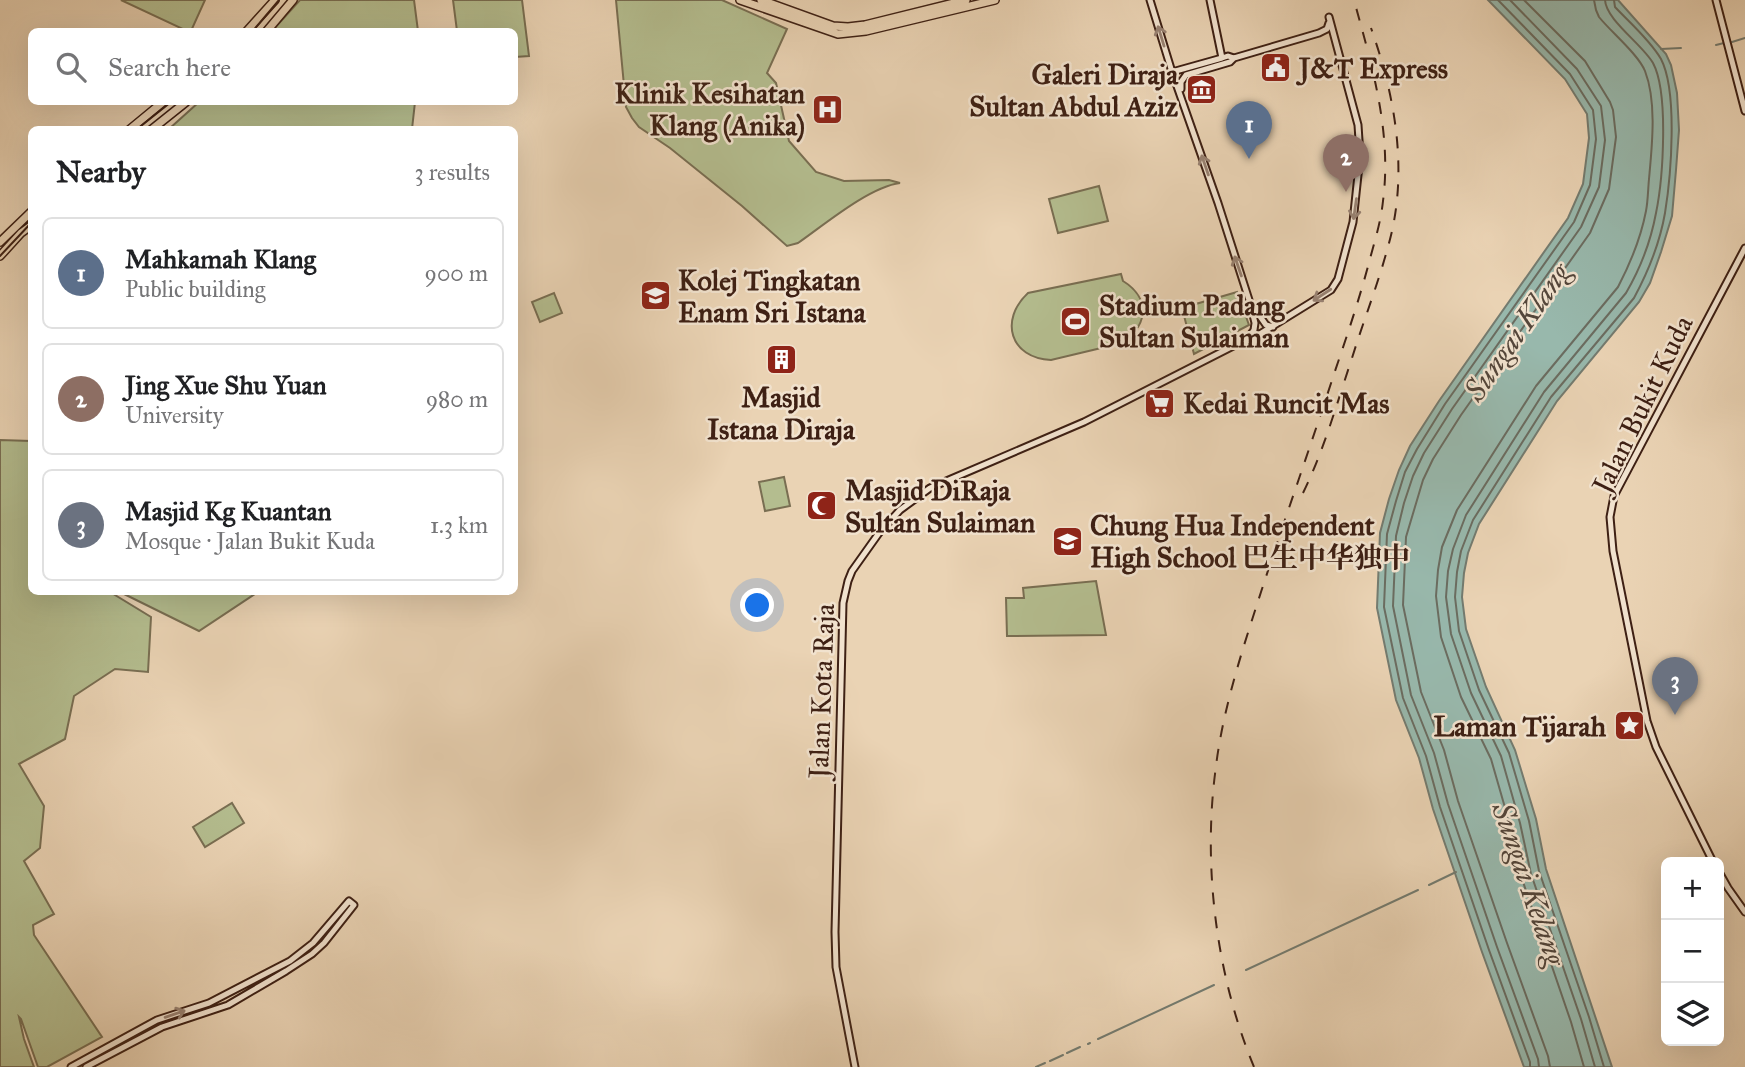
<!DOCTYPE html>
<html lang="en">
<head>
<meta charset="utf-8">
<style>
  :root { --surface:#fff; --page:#f6f6f6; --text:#202124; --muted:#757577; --line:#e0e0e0; --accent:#8f2418 }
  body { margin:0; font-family:"IM FELL Great Primer","Noto Serif SC",serif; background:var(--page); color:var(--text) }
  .controls { position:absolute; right:21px; bottom:21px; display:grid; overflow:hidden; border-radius:10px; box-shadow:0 7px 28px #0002 }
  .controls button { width:63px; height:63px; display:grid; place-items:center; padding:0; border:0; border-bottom:2px solid var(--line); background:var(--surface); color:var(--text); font:35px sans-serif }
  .you { position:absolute; left:758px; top:606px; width:24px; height:24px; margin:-18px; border:5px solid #fff; border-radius:50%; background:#1a73e8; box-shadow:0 0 0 10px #1a73e833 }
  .badge { display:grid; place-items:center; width:46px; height:46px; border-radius:50%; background:var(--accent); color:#fff; font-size:23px; font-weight:700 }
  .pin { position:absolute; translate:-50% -58px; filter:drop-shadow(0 2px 4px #0008) }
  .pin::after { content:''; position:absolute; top:37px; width:24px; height:21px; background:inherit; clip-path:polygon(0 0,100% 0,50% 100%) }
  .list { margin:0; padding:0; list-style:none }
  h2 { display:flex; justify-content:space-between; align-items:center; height:91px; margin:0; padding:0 28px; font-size:30px }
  h2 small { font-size:23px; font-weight:400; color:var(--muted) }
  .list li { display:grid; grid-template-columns:46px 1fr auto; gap:21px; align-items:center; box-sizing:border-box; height:112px; margin:0 14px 14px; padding:0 14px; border:2px solid var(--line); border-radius:10px }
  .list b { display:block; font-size:26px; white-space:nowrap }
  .list p { margin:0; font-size:23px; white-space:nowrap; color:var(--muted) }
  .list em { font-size:23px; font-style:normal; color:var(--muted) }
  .icon { flex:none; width:38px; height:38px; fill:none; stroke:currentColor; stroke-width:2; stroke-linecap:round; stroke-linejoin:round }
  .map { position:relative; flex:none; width:1745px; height:1067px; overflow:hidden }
  .search { position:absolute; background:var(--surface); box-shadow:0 7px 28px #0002; left:28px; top:28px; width:490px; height:77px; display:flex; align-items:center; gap:18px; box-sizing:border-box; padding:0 24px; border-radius:10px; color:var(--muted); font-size:26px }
  .panel { position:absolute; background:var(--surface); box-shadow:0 7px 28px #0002; left:28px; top:126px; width:490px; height:469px; border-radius:10px }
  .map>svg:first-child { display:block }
  .green { fill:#b4bd8f; stroke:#796e52; stroke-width:2 }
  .water { fill:#98b8ac; stroke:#747b6f; stroke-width:2 }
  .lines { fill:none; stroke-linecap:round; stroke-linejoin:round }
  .shore { stroke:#6b6c60; stroke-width:2 }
  .stream { stroke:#747b6f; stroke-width:2 }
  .secondary-casing { stroke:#3e2014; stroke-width:9 }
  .highway-casing { stroke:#3e2014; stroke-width:10 }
  .secondary { stroke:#f1e2ce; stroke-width:5 }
  .highway { stroke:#ead3b4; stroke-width:7 }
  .tram { stroke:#3e2014; stroke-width:2 }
  .rail { stroke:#3e2014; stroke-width:2; stroke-dasharray:12 12; stroke-linecap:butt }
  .oneway { stroke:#988171 }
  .labels { text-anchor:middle; stroke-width:5; stroke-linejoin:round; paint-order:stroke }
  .poi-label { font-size:28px; font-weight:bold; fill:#3e2014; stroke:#f1e2ce; text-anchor:start }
  .street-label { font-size:28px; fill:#3e2014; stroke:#f1e2ce }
  .water-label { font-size:30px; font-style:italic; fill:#54463a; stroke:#f1e2ce }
</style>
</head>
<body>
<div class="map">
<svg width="1745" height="1067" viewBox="0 0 1745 1067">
  <rect width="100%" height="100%" fill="#ead3b4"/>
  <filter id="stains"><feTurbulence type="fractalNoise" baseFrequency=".00286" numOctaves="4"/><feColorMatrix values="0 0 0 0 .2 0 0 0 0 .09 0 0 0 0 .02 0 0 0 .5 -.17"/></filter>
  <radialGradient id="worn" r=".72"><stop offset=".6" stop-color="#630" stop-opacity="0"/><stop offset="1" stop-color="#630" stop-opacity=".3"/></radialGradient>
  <!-- green -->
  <path class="green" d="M121 0H205L191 31 189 32Z
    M300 0H414L418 31H272Z
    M453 0H522L529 56 515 57 514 32 457 31Z
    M616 0H722L787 29 767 73 776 83 789 141 816 172 844 181 889 180 900 183C869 187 824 225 798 243L787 246 742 206 670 148 639 127 632 118 626 107Z
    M199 102H415L412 129H169Z
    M1099 186 1108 221 1058 233 1049 199Z
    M1121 274 1123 281C1152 299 1148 329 1118 344L1051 360C1010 358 999 320 1028 293Z
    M1237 292 1249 325 1194 354 1182 308Z
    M554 293 562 313 540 322 532 302Z
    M0 440 31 441 32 592H110L151 617 148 672 115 669 74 696 65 739 19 764 44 806 40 848 24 861 54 914 33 925 34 935 102 1037 47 1067H38L21 1019 19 1017 24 1039 34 1067H0Z
    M784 477 790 506 765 511 759 482Z
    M1096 581 1106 635 1007 636 1006 598H1024L1023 588Z
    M120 592H258L199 631Z
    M232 803 244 823 205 847 193 827Z"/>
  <!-- water -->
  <path class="water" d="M1488 0H1618L1666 54 1671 65 1677 93 1679 130 1676 170 1672 216 1661 252 1650 283 1639 302 1557 401 1479 524 1468 553 1464 573 1462 597 1466 629 1486 687 1515 750 1536 819 1546 869 1612 1067H1524L1482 952 1433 809 1419 758 1396 700 1377 608 1380 533 1389 499 1399 470 1410 446 1439 401 1568 218 1583 184 1589 138 1587 114 1565 79Z"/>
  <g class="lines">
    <!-- shore -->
    <path class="shore" d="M1498 0 1570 74 1593 110 1596 139 1590 185 1574 222 1445 404 1417 449 1405 472 1396 501 1387 534 1384 607 1403 698 1426 756 1440 807 1489 950 1530 1062V1067
      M1510 0 1577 69 1601 106 1605 140 1599 187 1581 227 1452 409 1424 453 1413 476 1404 503 1396 536 1393 606 1411 695 1434 753 1448 804 1497 947 1538 1059 1539 1067
      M1524 0 1585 61 1610 102 1613 110 1616 137 1609 189 1590 233 1461 415 1433 459 1423 480 1406 537 1403 605 1421 692 1444 750 1458 801 1507 943 1548 1056 1550 1067
      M1584 1067 1571 1022 1521 876 1510 825 1491 759 1461 697 1441 637 1436 596 1438 570 1442 547 1457 510 1536 386 1618 287C1630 264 1641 237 1646 211 1648 201 1648 189 1649 179 1652 146 1657 102 1645 71 1638 54 1611 32 1599 17L1596 10 1594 0
      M1595 1067 1581 1019 1531 874 1520 823 1501 756 1471 693 1451 634 1446 597 1448 571 1453 549 1466 515 1544 392 1626 293C1640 269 1651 240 1656 213 1663 179 1669 93 1653 63 1642 44 1606 20 1605 0
      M1604 1067 1589 1017 1539 871 1529 821 1509 753 1479 690 1459 631 1455 597 1457 572 1461 551 1473 520 1551 397 1634 298C1648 272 1660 242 1665 213 1671 176 1678 92 1661 59 1650 40 1630 23 1615 7L1614 0"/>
    <!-- stream -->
    <path class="stream" d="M1732 42 1745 38
      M1716 45 1724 43
      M1661 49 1681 48
      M1429 885 1456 872
      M1246 970 1418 890
      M1098 1039 1214 985
      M1088 1044 1090 1043
      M1067 1053 1080 1047
      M1050 1061 1063 1055
      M1036 1067 1045 1063"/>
    <defs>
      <path id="secondary" d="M1150 0 1172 72 1218 203 1250 303 1255 323 1254 330 1248 338
        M1210 0 1222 58
        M1716 0 1745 111
        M1172 72 1222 58 1228 56 1234 58 1319 33 1327 29 1329 23
        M1181 89V82L1186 75 1230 62 1234 58
        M1252 305 1266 325 1273 327
        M1713 862 1656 747 1647 721 1613 551 1610 517 1614 496 1745 248
        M1719 872 1728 888 1745 912
        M71 1067 157 1020 209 1003 290 961 313 943 349 901 354 905 324 943 312 954 286 971 228 1005 162 1027 86 1067
        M855 1067 836 967 835 932 843 603 848 581 852 571 879 533 900 510 930 488 1084 422 1247 339 1255 337 1331 290 1338 279 1353 222 1360 156 1358 125 1329 17"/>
      <path id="highway" d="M740 0 838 34 866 31 995 0
        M761 0 833 26 848 27 865 25 966 0
        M246 32 275 0
        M266 32 293 0
        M129 130 163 102
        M151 130 186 102
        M0 242 32 211
        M0 256 21 233 32 225"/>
    </defs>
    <!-- secondary casing -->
    <use href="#secondary" class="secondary-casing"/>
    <!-- highway casing -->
    <use href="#highway" class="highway-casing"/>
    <!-- secondary -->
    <use href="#secondary" class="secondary"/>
    <!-- highway -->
    <use href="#highway" class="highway"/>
    <!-- tram -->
    <path class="tram" d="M252 32 279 0
      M136 130 171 102
      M0 256 32 222"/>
    <!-- rail -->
    <path class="rail" d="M1303 493C1324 450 1337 403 1352 358 1365 316 1382 274 1392 231 1407 163 1394 93 1371 28
      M1254 1067C1217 978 1203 870 1215 774 1222 711 1242 651 1261 592 1285 518 1311 445 1335 371 1348 333 1361 294 1371 255 1376 237 1381 220 1383 201 1392 132 1372 66 1354 0"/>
  </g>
  <!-- one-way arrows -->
  <defs><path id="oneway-shaft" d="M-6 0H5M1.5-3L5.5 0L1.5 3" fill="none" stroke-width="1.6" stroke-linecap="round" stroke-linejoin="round" transform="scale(1.75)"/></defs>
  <g class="oneway">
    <use href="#oneway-shaft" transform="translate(1161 36) rotate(-107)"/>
    <use href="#oneway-shaft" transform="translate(1205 165) rotate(-109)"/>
    <use href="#oneway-shaft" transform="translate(1355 209) rotate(98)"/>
    <use href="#oneway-shaft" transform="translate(1238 266) rotate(-109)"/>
    <use href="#oneway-shaft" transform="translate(1322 295) rotate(147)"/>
    <use href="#oneway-shaft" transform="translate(175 1014) rotate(-19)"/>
  </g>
  <!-- icons -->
  <defs>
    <symbol id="civic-square" viewBox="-11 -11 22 22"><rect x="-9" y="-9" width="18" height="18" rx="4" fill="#8f2418" stroke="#f1e2ce"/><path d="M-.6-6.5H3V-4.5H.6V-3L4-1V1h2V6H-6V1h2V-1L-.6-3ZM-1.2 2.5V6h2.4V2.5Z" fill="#fff"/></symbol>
    <symbol id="museum-square" viewBox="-11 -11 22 22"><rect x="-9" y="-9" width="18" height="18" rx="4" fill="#8f2418" stroke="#f1e2ce"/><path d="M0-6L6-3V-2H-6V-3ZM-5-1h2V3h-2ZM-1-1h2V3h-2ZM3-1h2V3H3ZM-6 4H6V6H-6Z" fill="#fff"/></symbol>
    <symbol id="hospital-square" viewBox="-11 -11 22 22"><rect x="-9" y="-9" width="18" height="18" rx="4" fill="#8f2418" stroke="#f1e2ce"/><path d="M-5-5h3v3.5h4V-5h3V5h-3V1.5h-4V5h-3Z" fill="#fff"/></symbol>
    <symbol id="school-square" viewBox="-11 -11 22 22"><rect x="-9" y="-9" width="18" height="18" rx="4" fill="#8f2418" stroke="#f1e2ce"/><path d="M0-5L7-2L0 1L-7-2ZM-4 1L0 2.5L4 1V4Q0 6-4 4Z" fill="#fff"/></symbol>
    <symbol id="stadium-square" viewBox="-11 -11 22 22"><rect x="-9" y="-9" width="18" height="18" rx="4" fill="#8f2418" stroke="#f1e2ce"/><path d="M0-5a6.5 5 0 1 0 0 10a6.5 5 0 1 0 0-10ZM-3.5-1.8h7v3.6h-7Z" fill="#fff"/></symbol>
    <symbol id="building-square" viewBox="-11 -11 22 22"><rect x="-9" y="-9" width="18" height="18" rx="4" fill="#8f2418" stroke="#f1e2ce"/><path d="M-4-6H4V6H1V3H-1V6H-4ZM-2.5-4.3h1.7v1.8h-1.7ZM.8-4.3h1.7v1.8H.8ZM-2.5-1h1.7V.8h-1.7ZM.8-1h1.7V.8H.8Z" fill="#fff"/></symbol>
    <symbol id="supermarket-square" viewBox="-11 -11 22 22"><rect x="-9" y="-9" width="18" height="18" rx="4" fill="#8f2418" stroke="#f1e2ce"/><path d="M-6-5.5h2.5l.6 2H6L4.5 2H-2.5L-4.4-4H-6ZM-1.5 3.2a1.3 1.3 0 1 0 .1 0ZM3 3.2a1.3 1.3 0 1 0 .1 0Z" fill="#fff"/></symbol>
    <symbol id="mosque-square" viewBox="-11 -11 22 22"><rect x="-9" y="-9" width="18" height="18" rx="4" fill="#8f2418" stroke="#f1e2ce"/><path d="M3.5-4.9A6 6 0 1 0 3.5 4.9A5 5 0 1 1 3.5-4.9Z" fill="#fff"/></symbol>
    <symbol id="sight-square" viewBox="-11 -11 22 22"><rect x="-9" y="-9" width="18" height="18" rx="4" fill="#8f2418" stroke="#f1e2ce"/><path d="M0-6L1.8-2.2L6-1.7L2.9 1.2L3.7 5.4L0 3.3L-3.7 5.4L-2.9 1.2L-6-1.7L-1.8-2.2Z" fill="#fff"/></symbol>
  </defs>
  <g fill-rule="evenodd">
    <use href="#civic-square" x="1258" y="50" width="35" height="35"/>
    <use href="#museum-square" x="1184" y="72" width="35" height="35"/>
    <use href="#hospital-square" x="810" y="92" width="35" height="35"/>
    <use href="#school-square" x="638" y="278" width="35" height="35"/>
    <use href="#stadium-square" x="1058" y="304" width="35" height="35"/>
    <use href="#building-square" x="764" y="342" width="35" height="35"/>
    <use href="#supermarket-square" x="1142" y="386" width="35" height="35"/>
    <use href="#mosque-square" x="804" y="488" width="35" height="35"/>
    <use href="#school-square" x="1050" y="524" width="35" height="35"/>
    <use href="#sight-square" x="1612" y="708" width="35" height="35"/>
  </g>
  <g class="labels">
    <!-- poi labels -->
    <g class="poi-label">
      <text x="1299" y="78">J&amp;T Express</text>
      <text x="1178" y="84" text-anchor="end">Galeri Diraja<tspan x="1178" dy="32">Sultan Abdul Aziz</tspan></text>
      <text x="805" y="103" text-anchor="end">Klinik Kesihatan<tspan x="805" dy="32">Klang (Anika)</tspan></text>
      <text x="678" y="290">Kolej Tingkatan<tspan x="678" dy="32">Enam Sri Istana</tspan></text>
      <text x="1099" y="315">Stadium Padang<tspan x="1099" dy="32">Sultan Sulaiman</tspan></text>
      <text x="781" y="407" text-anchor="middle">Masjid<tspan x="781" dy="32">Istana Diraja</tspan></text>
      <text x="1183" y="413">Kedai Runcit Mas</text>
      <text x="845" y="500">Masjid DiRaja<tspan x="845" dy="32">Sultan Sulaiman</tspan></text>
      <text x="1090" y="535">Chung Hua Independent<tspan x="1090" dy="32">High School 巴生中华独中</tspan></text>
      <text x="1606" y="736" text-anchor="end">Laman Tijarah</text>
    </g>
    <!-- street labels -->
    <g class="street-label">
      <text transform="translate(1642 404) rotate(-64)" y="10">Jalan Bukit Kuda</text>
      <text transform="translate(821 691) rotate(-88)" y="10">Jalan Kota Raja</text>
    </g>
    <!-- water labels -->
    <g class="water-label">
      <text transform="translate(1517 332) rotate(-55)" y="10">Sungai Klang</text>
      <text transform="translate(1529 884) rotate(71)" y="10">Sungai Kelang</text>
    </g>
  </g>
  <rect width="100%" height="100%" filter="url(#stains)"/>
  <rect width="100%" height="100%" fill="url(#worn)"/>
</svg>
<div class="controls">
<button>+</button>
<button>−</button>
<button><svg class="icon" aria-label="layers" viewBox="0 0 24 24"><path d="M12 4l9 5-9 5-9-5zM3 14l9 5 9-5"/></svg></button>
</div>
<div class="you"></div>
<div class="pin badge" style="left:1249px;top:159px;background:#5c6f8a">1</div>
<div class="pin badge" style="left:1346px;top:192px;background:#8d6e63">2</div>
<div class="pin badge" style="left:1675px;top:715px;background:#6b7280">3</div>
<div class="search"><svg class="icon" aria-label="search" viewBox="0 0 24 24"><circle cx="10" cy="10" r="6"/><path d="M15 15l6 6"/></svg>Search here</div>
<section class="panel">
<h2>Nearby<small>3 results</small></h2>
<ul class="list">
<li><span class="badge" style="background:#5c6f8a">1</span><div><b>Mahkamah Klang</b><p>Public building</p></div><em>900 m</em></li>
<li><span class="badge" style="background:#8d6e63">2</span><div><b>Jing Xue Shu Yuan</b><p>University</p></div><em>980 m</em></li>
<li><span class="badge" style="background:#6b7280">3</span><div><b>Masjid Kg Kuantan</b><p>Mosque · Jalan Bukit Kuda</p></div><em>1.3 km</em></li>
</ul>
</section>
</div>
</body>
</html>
